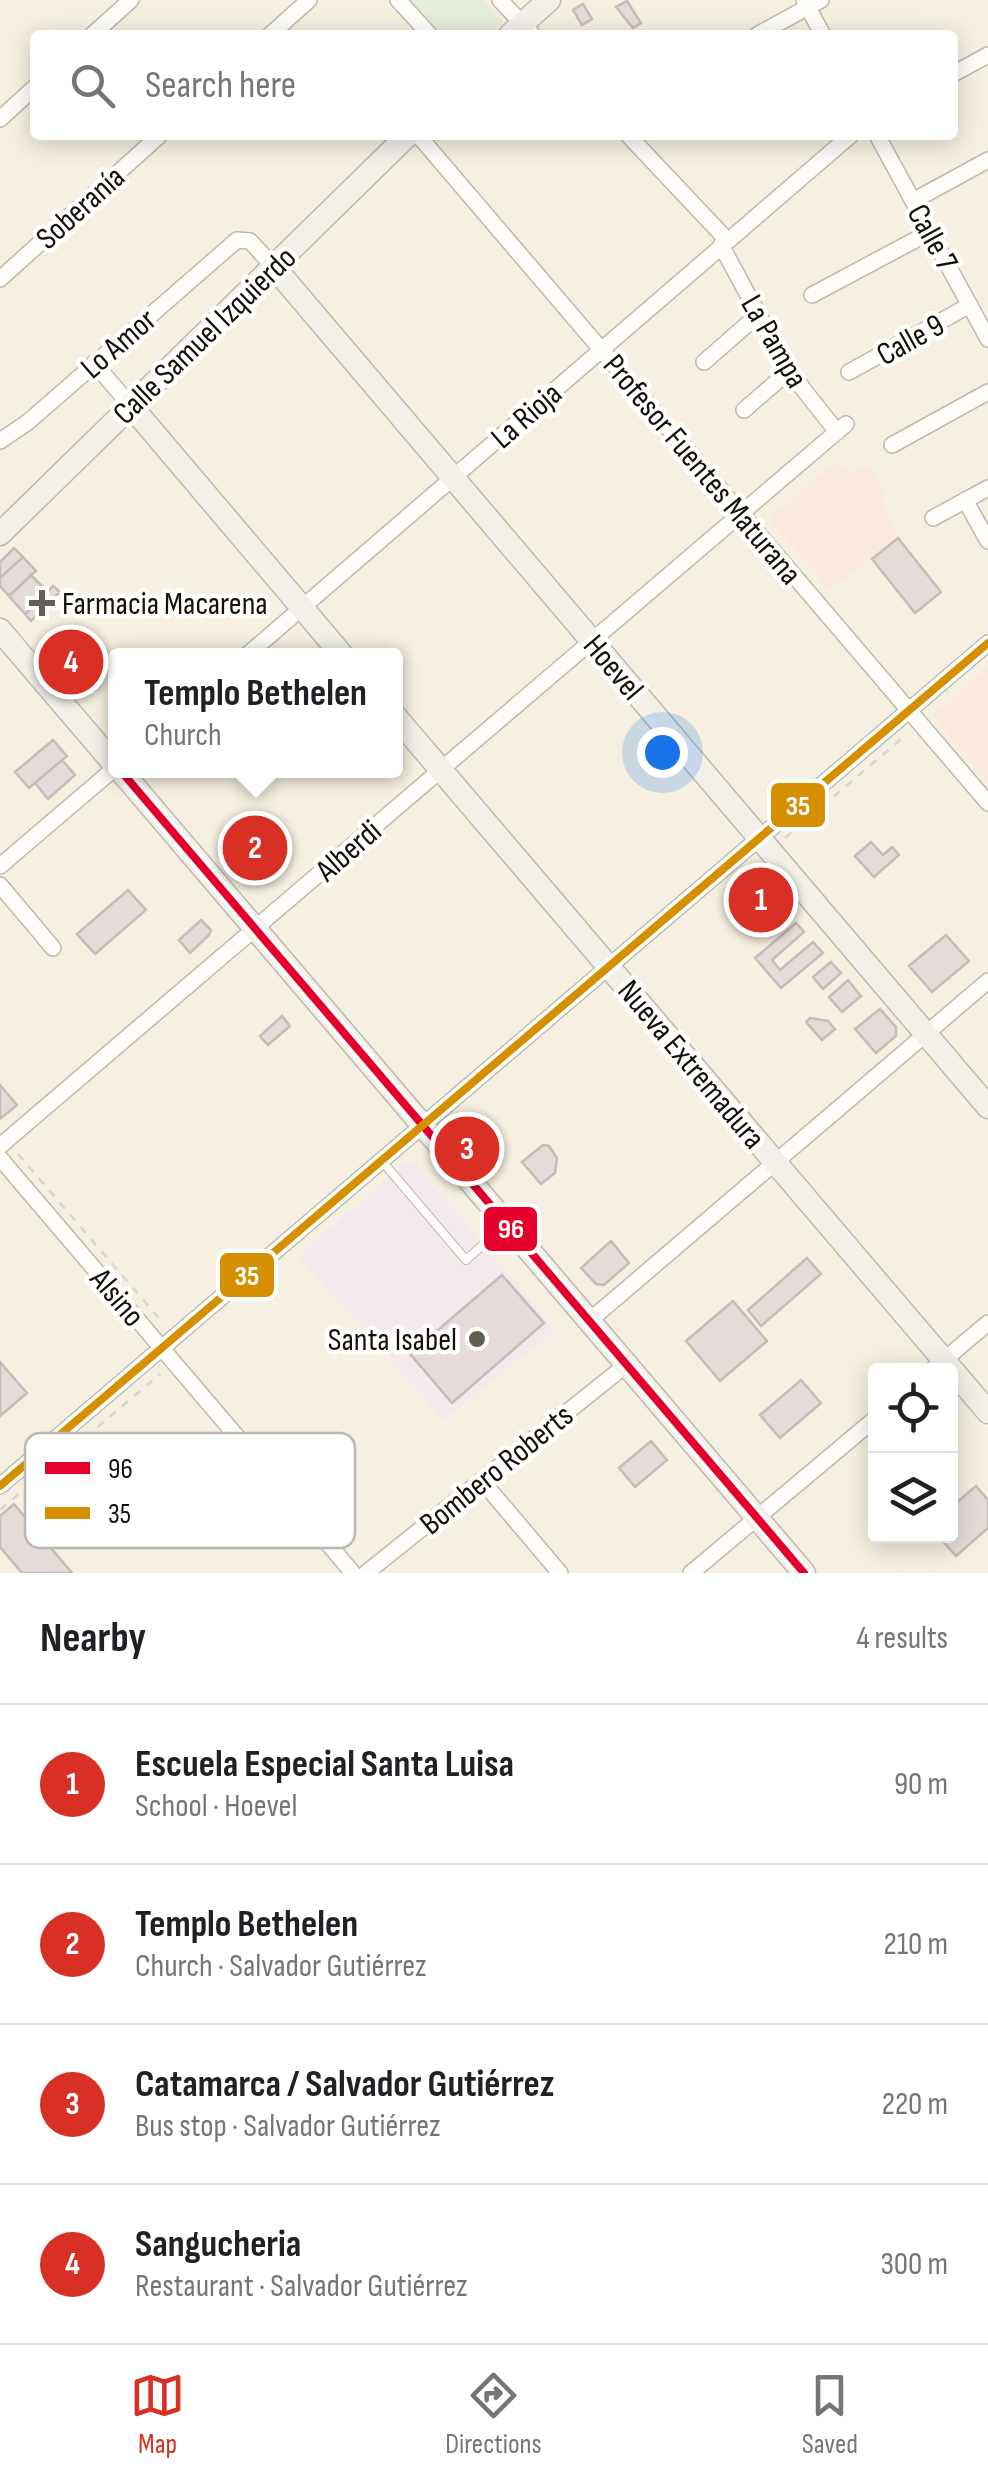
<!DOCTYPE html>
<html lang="en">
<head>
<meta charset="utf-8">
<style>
  :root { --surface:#fff; --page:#f2f2f2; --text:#202124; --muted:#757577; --line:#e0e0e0; --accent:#d93025 }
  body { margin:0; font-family:"Sofia Sans Condensed",sans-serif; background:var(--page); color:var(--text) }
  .controls { position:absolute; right:30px; bottom:30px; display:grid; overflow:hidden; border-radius:10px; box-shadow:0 5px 25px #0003 }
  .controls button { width:90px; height:90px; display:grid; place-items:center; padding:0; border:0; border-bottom:2px solid var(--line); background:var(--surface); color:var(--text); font:50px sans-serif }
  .you { position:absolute; left:662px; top:752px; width:35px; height:35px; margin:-25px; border:8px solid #fff; border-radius:50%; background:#1a73e8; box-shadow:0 0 0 15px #1a73e833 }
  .badge { display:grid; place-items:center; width:65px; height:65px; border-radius:50%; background:var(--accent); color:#fff; font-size:32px; font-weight:700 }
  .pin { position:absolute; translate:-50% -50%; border:5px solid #fff; box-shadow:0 2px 10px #0006 }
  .popup { position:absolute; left:108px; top:648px; width:295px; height:130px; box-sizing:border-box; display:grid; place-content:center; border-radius:10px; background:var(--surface); filter:drop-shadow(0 2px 8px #0005); font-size:32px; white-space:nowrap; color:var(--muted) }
  .popup b { font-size:38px; color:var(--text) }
  .popup::after { content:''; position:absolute; left:50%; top:100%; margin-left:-20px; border:20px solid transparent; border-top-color:var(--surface) }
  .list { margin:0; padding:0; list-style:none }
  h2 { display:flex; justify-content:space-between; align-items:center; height:130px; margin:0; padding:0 40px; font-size:42px }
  h2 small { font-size:32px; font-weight:400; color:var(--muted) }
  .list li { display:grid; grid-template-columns:65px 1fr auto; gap:30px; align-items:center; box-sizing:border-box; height:160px; padding:0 40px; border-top:2px solid var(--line) }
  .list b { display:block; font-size:38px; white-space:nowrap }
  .list p { margin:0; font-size:32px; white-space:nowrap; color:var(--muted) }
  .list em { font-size:32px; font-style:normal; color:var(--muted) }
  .icon { flex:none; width:55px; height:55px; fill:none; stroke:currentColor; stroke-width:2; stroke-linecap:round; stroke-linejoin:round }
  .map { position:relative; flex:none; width:988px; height:1573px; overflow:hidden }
  .search { position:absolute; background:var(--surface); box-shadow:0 5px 25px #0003; left:30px; right:30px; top:30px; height:110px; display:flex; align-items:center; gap:25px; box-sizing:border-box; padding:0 35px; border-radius:10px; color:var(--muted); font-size:38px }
  .sheet { height:770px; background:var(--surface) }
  nav { display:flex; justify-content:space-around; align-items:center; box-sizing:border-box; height:140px; border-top:2px solid var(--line); background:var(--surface); font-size:28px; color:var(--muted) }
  nav a { display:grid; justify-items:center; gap:5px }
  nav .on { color:var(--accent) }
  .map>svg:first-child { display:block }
  .commercial { fill:#f4e9ed }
  .industrial { fill:#fae9df }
  .green { fill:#e4edd7 }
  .building { fill:#e5dcd9; stroke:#c5bcb9; stroke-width:2.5 }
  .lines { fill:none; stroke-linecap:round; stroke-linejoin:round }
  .lane-casing { stroke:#bdb9ad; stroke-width:10 }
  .street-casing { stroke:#bdb9ad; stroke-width:18 }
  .secondary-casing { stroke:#bdb9ad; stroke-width:25 }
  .path { stroke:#d7d6d2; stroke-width:2.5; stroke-dasharray:8 8; stroke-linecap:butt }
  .lane { stroke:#fefdfa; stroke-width:8 }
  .street { stroke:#fefdfa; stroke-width:15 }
  .secondary { stroke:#f3f0ea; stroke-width:22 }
  .bus-1-casing { stroke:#fff; stroke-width:15 }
  .bus-2-casing { stroke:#fff; stroke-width:15 }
  .bus-1 { stroke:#e4002b; stroke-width:8 }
  .bus-2 { stroke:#d59001; stroke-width:8 }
  .poi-dot { fill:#635e52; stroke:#fff; stroke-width:4 }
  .labels { text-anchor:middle; stroke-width:9; stroke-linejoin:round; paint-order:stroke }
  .street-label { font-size:32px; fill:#141005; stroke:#fff }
  .poi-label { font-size:32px; fill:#141005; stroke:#fff; text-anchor:start }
  .key { fill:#fff; stroke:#b8b7b4; stroke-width:2.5 }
  .key-label { font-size:28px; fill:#141005 }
  .line-badge { stroke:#fff; stroke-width:4 }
  .badge-label { font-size:28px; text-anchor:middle; font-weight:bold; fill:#fff }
</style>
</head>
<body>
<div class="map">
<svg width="988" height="1573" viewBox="0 0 988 1573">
  <rect width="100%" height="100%" fill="#f5f0e1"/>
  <!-- commercial -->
  <path class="commercial" d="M407 1162 415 1164 555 1330 444 1420 298 1256Z"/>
  <!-- industrial -->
  <path class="industrial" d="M835 463 849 472 872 467 885 496 880 499 899 535 830 590 771 521 773 515Z
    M988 668V781L933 716Z"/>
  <!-- green -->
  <path class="green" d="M410 0H484L503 21 488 35H443Z"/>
  <!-- building -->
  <path class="building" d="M627 1 641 23 633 28 616 7Z
    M583 4 592 19 582 25 573 10Z
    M898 538 941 592 915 613 872 559Z
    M14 548 23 557 0 578V562Z
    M23 557 36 571 9 596 0 586V578Z
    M31 575 47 591 25 614 9 596Z
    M53 586 60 592 31 621 25 614Z
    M88 641 107 663 83 683 64 661Z
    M53 740 67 756 29 788 15 772Z
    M62 760 75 775 48 799 35 783Z
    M264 822 282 843 247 873 229 853Z
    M871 842 883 855 892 847 899 855 874 877 855 856Z
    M128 890 146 910 95 954 77 934Z
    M201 920 211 930 209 935 190 953 179 940Z
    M796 923 804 932 772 960 780 970 813 942 823 953 781 988 755 958Z
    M946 935 969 961 932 992 909 966Z
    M831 962 841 973 823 989 813 977Z
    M848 980 861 996 842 1012 829 997Z
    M880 1009 896 1027V1036L876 1053 855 1029Z
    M282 1016 290 1026 268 1045 260 1036Z
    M810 1018 828 1021 835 1029 822 1040 806 1022Z
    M0 1085 17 1105 0 1119Z
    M543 1145 549 1146 557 1158 555 1173 541 1184 522 1162Z
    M611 1241 629 1263 604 1285 596 1284 581 1268Z
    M807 1258 821 1274 761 1326 748 1310Z
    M502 1275 544 1323 452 1403 410 1354Z
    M733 1301 767 1341 720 1381 686 1341Z
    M0 1362 27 1393 0 1416Z
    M801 1380 821 1403 780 1438 760 1415Z
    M651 1441 667 1460 635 1487 619 1468Z
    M976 1486 988 1500V1528L956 1556 938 1536H950V1508Z
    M14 1504 72 1573H22L0 1547V1516Z"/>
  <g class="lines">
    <defs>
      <path id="lane" d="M381 1160 466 1260 503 1227"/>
      <path id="street" d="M398 0 430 35
        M500 0 533 35
        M804 0 823 35
        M92 35 131 0
        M270 35 309 0
        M757 35 821 0
        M953 74 988 55
        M0 119 35 87
        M418 135 988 803
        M628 135 727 240
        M877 135 988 339
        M913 201 988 160
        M721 245 789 371 837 432
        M0 279 160 135
        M812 295 930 232
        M704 362 758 315
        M94 363 131 406
        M849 372 970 305
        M744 410 789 371
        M0 441 28 422 237 240 250 241 274 267
        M892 445 988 392
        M965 500 988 541
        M933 518 988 488
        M246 656 851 135
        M0 866 115 768
        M0 885 53 948
        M0 1146 846 424
        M0 1158 353 1573
        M589 1321 988 981
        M932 1370 988 1323
        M482 1481 560 1573
        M0 1486 988 643
        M366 1573 626 1365
        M691 1573 876 1418"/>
      <path id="secondary" d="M510 35 549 0
        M274 267 988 1107
        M131 406 343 656
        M0 534 408 135
        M0 630 115 765
        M395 716 988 1412
        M120 770 804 1573"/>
    </defs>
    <!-- lane casing -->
    <use href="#lane" class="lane-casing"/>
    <!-- street casing -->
    <use href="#street" class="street-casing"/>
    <!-- secondary casing -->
    <use href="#secondary" class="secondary-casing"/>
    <!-- path -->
    <path class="path" d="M785 838 906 735
      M18 1154 163 1323
      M0 1510 160 1374"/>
    <!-- lane -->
    <use href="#lane" class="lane"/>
    <!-- street -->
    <use href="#street" class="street"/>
    <!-- secondary -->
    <use href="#secondary" class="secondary"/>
    <defs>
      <path id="bus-1" d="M120 770 804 1573"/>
      <path id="bus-2" d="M0 1486 988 643"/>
    </defs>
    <!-- bus-1 casing -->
    <use href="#bus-1" class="bus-1-casing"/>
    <!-- bus-2 casing -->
    <use href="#bus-2" class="bus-2-casing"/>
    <!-- bus-1 -->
    <use href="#bus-1" class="bus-1"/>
    <!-- bus-2 -->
    <use href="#bus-2" class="bus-2"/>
  </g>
  <!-- markers -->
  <g class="poi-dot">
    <path d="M37 588h10v10h10v10h-10v10h-10v-10h-10v-10h10z"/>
    <circle cx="477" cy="1339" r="10"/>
  </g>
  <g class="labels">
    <!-- street labels -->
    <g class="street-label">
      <text transform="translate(80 207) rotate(-42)" y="11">Soberanía</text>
      <text transform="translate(933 237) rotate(61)" y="11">Calle 7</text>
      <text transform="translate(204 335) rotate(-44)" y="11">Calle Samuel Izquierdo</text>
      <text transform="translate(910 339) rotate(-29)" y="11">Calle 9</text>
      <text transform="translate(775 341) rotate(60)" y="11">La Pampa</text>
      <text transform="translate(118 343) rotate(-41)" y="11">Lo Amor</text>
      <text transform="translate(526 415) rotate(-41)" y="11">La Rioja</text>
      <text transform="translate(703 469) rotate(50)" y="11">Profesor Fuentes Maturana</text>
      <text transform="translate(614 667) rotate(50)" y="11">Hoevel</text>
      <text transform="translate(348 850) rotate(-41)" y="11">Alberdi</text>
      <text transform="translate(692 1064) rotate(50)" y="11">Nueva Extremadura</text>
      <text transform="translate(118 1297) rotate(50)" y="11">Alsino</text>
      <text transform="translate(496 1469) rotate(-39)" y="11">Bombero Roberts</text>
    </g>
    <!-- poi labels -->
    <g class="poi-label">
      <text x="62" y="614">Farmacia Macarena</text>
      <text x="457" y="1350" text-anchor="end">Santa Isabel</text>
    </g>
  </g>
  <!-- legend -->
  <rect x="25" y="1433" width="330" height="115" rx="15" class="key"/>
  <rect x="45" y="1462" width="45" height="12" fill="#e4002b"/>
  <rect x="45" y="1507" width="45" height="12" fill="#d59001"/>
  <g class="key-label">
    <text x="108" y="1478">96</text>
    <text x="108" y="1523">35</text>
  </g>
  <g class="line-badge">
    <rect x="769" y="781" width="58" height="48" rx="10" fill="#d59001"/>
    <rect x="482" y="1205" width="57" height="48" rx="10" fill="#e4002b"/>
    <rect x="218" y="1251" width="58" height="48" rx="10" fill="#d59001"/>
  </g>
  <g class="badge-label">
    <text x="798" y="815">35</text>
    <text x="511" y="1238">96</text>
    <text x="247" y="1285">35</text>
  </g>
</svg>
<div class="controls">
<button><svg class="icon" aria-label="locate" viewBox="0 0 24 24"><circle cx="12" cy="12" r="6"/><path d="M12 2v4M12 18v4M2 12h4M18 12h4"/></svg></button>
<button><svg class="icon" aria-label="layers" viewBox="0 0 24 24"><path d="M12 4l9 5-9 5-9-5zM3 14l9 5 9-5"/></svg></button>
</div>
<div class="you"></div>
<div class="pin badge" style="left:761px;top:900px">1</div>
<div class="pin badge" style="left:255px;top:848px">2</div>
<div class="popup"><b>Templo Bethelen</b>Church</div>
<div class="pin badge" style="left:467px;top:1149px">3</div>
<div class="pin badge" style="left:71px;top:662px">4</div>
<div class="search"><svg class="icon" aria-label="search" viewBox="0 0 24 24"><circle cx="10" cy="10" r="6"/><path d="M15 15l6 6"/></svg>Search here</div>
</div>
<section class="sheet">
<h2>Nearby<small>4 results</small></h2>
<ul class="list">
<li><span class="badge">1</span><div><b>Escuela Especial Santa Luisa</b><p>School · Hoevel</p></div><em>90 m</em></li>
<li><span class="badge">2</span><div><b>Templo Bethelen</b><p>Church · Salvador Gutiérrez</p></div><em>210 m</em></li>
<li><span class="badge">3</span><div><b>Catamarca / Salvador Gutiérrez</b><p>Bus stop · Salvador Gutiérrez</p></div><em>220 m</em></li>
<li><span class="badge">4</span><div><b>Sangucheria</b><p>Restaurant · Salvador Gutiérrez</p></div><em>300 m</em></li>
</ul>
</section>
<nav>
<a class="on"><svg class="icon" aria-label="map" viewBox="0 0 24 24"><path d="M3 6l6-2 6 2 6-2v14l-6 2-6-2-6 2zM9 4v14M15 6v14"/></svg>Map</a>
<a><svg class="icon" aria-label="directions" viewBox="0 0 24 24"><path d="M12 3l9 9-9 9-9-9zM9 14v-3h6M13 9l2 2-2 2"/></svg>Directions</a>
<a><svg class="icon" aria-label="saved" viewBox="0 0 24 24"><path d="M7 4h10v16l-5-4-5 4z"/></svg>Saved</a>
</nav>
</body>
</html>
